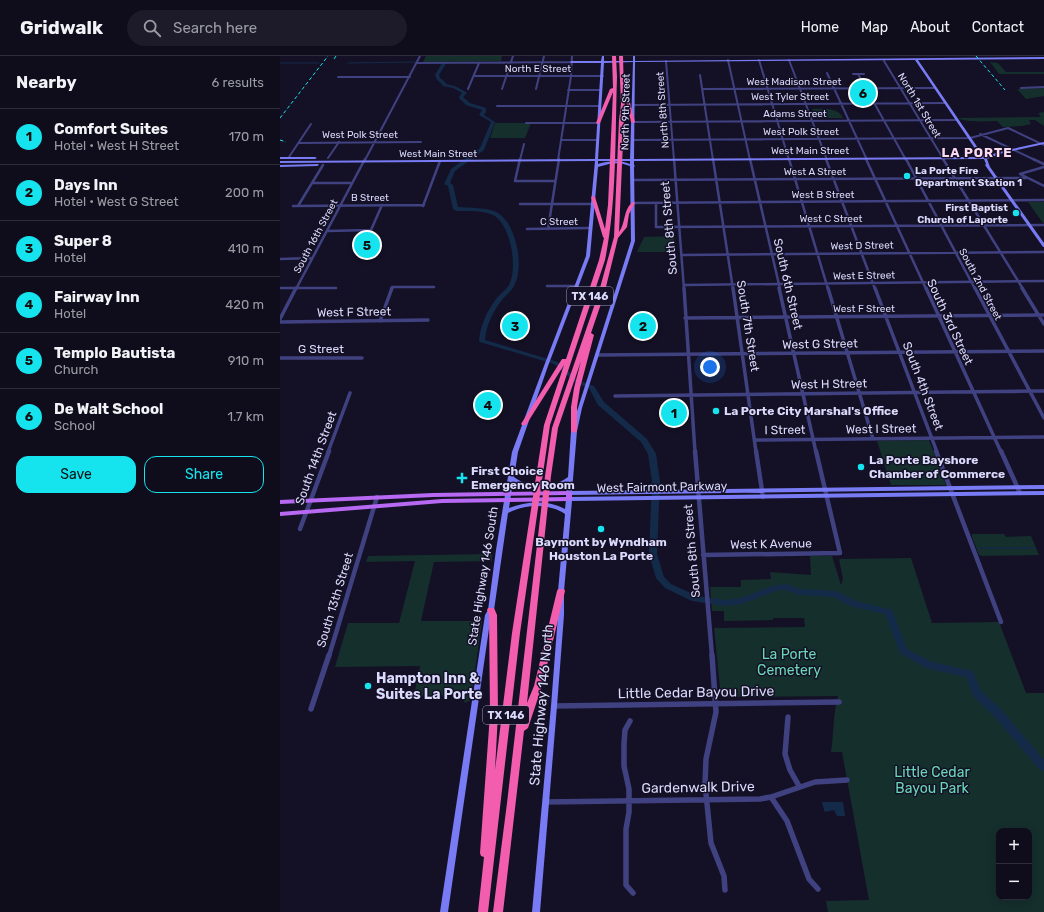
<!DOCTYPE html>
<html lang="en">
<head>
<meta charset="utf-8">
<style>
  :root { --surface:#0f0d1c; --page:#1d1b29; --text:#f1f3f6; --muted:#9b9ca3; --line:#2f2d3b; --accent:#15e3ed }
  body { margin:0; font-family:Rubik,sans-serif; background:var(--page); color:var(--text) }
  .controls { position:absolute; right:12px; bottom:12px; display:grid; overflow:hidden; border-radius:8px; box-shadow:0 2px 10px #0003 }
  .controls button { width:36px; height:36px; display:grid; place-items:center; padding:0; border:0; border-bottom:1px solid var(--line); background:var(--surface); color:var(--text); font:20px sans-serif }
  .you { position:absolute; left:430px; top:311px; width:14px; height:14px; margin:-10px; border:3px solid #fff; border-radius:50%; background:#1a73e8; box-shadow:0 0 0 6px #1a73e833 }
  .badge { display:grid; place-items:center; width:26px; height:26px; border-radius:50%; background:var(--accent); color:#111; font-size:13px; font-weight:700 }
  .pin { position:absolute; translate:-50% -50%; border:2px solid #fff; box-shadow:0 1px 4px #0006 }
  .list { margin:0; padding:0; list-style:none }
  h2 { display:flex; justify-content:space-between; align-items:center; height:52px; margin:0; padding:0 16px; font-size:17px }
  h2 small { font-size:13px; font-weight:400; color:var(--muted) }
  .list li { display:grid; grid-template-columns:26px 1fr auto; gap:12px; align-items:center; box-sizing:border-box; height:56px; padding:0 16px; border-top:1px solid var(--line) }
  .list b { display:block; font-size:15px; white-space:nowrap }
  .list p { margin:0; font-size:13px; white-space:nowrap; color:var(--muted) }
  .list em { font-size:13px; font-style:normal; color:var(--muted) }
  .actions { display:flex; gap:8px; padding:12px 16px }
  .actions a { flex:1; padding:9px 0; border:1px solid var(--accent); border-radius:12px; text-align:center; font-size:14px; color:var(--accent) }
  .actions .main { background:var(--accent); color:#111 }
  .icon { flex:none; width:22px; height:22px; fill:none; stroke:currentColor; stroke-width:2; stroke-linecap:round; stroke-linejoin:round }
  .map { position:relative; flex:none; width:764px; height:856px; overflow:hidden }
  header { display:flex; align-items:center; gap:24px; box-sizing:border-box; height:56px; padding:0 20px; background:var(--surface); border-bottom:1px solid var(--line) }
  header strong { font-size:19px }
  nav { display:flex; gap:22px; margin-inline-start:auto; font-size:14px }
  .search { width:280px; height:36px; background:var(--page); display:flex; align-items:center; gap:10px; box-sizing:border-box; padding:0 14px; border-radius:22px; color:var(--muted); font-size:15px }
  main { display:flex }
  aside { flex:1; background:var(--surface) }
  .map>svg:first-child { display:block }
  .green { fill:#152f2d; fill-rule:evenodd }
  .water { fill:#132a49 }
  .lines { fill:none; stroke-linecap:round; stroke-linejoin:round }
  .stream-far1 { stroke:#132a49; stroke-width:1 }
  .stream { stroke:#132a49; stroke-width:1.5 }
  .river { fill:#132a49; fill-rule:evenodd }
  .street-far4 { stroke:#404181; stroke-width:2 }
  .street-far3 { stroke:#404181; stroke-width:2.5 }
  .street-far2 { stroke:#404181; stroke-width:3.5 }
  .street-far1 { stroke:#404181; stroke-width:4.5 }
  .street { stroke:#404181; stroke-width:5.5 }
  .secondary { fill:#787bf4; fill-rule:evenodd }
  .primary { fill:#b869f3; fill-rule:evenodd }
  .highway { fill:#f25ead; fill-rule:evenodd }
  .rail { stroke:#15e3ed; stroke-width:1; stroke-dasharray:3.5 2.5; stroke-linecap:butt }
  .poi-dot { fill:#15e3ed; stroke:#141126; stroke-width:1.5 }
  .labels { text-anchor:middle; stroke-width:3; stroke-linejoin:round; paint-order:stroke }
  .far-street-label { font-size:10px; fill:#dbd9fc; stroke:#141126 }
  .far-poi-label { font-size:10px; font-weight:bold; fill:#dbd9fc; stroke:#141126; text-anchor:start }
  .shield { fill:#141126; stroke:#9f9dbc; stroke-width:1 }
  .shield-label { font-size:11px; font-weight:bold; fill:#dbd9fc }
  .street-label { font-size:12px; fill:#dbd9fc; stroke:#141126 }
  .poi-label { font-size:12px; font-weight:bold; fill:#dbd9fc; stroke:#141126; text-anchor:start }
  .far-district-label { font-size:13px; font-weight:bold; letter-spacing:1px; fill:#fcdbf2; stroke:#141126 }
  .near-park-label { font-size:14px; fill:#6ad7b6; stroke:#141126 }
  .near-poi-label { font-size:14px; font-weight:bold; fill:#dbd9fc; stroke:#141126; text-anchor:start }
  .near-street-label { font-size:14px; fill:#dbd9fc; stroke:#141126 }
</style>
</head>
<body>
<header>
<strong>Gridwalk</strong>
<div class="search"><svg class="icon" aria-label="search" viewBox="0 0 24 24"><circle cx="10" cy="10" r="6"/><path d="M15 15l6 6"/></svg>Search here</div>
<nav><a>Home</a><a>Map</a><a>About</a><a>Contact</a></nav>
</header>
<main>
<aside>
<h2>Nearby<small>6 results</small></h2>
<ul class="list">
<li><span class="badge">1</span><div><b>Comfort Suites</b><p>Hotel · West H Street</p></div><em>170 m</em></li>
<li><span class="badge">2</span><div><b>Days Inn</b><p>Hotel · West G Street</p></div><em>200 m</em></li>
<li><span class="badge">3</span><div><b>Super 8</b><p>Hotel</p></div><em>410 m</em></li>
<li><span class="badge">4</span><div><b>Fairway Inn</b><p>Hotel</p></div><em>420 m</em></li>
<li><span class="badge">5</span><div><b>Templo Bautista</b><p>Church</p></div><em>910 m</em></li>
<li><span class="badge">6</span><div><b>De Walt School</b><p>School</p></div><em>1.7 km</em></li>
</ul>
<div class="actions"><a class="main">Save</a><a>Share</a></div>
</aside>
<div class="map">
<svg width="764" height="856" viewBox="0 0 764 856">
  <rect width="100%" height="100%" fill="#141126"/>
  <!-- green -->
  <path class="green" d="M146 0H222L221 5 143 6Z
    M710 6 718 7 726 16H764V18H719Z
    M764 32V40L746 43 737 33Z
    M532 53C542 53 558 51 563 62H536Z
    M764 56V70L755 64H749L751 68 742 70 723 71 717 65C707 65 686 67 678 62L761 61 758 57Z
    M215 67H251L245 82H210Z
    M748 146H764V167H763Z
    M394 180 395 196H357L364 181Z
    M649 384 666 429H611L597 385Z
    M692 478H724L726 481 751 480 759 499 702 500 699 499 692 481Z
    M212 498V505L154 506 141 565H202L191 644 185 647 184 645 185 639 134 640 140 610 55 611 68 567H119L135 505 86 506 88 500Z
    M530 500H552L561 529 563 523 559 503 631 502 652 567 719 566 746 637H764V856H548L546 845 589 844 562 696H551C554 677 553 658 558 640L441 641 434 572 525 571 524 562H493V564L444 565V555H432L430 531H461V524L491 523 490 516 531 519ZM719 775H749V841H719Z"/>
  <!-- water -->
  <path class="water" d="M542 746H563L565 760H557L554 754 545 756 544 754Z"/>
  <g class="lines">
    <!-- stream-far1 -->
    <path class="stream-far1" d="M0 7H39
      M68 7 135 6"/>
    <!-- stream -->
    <path class="stream" d="M699 492H755"/>
    <!-- river -->
    <path class="river" d="M155 5 167 6 159 19 160 22 164 25 166 28 175 30 186 36 187 37 183 41 190 47 206 52V56L204 59 215 66 204 94 175 115 170 127 173 129 178 151C189 152 209 151 218 157 236 168 244 209 235 228 232 235 226 239 222 244 213 255 206 270 205 284L278 306 300 325 314 330 324 346 367 383 376 398 380 425 377 498 384 521 391 528 417 540 446 544 461 542 492 530 506 528 520 533 556 535 576 545 612 554 627 593 652 606 693 615 701 635 720 652 764 704V715L760 714 712 658 693 640 686 621 646 612 620 597 605 558 570 550 554 541 519 539 505 534 496 535 462 548 446 550 412 545 385 532 376 522 369 498 372 425 368 398 361 386 318 349 309 332 296 327 274 308 200 286 199 285C200 270 207 255 216 243 220 238 226 234 229 229 238 212 231 168 213 159 203 154 187 155 176 155L173 153 168 130 164 128 171 113 200 92 211 66 199 59 202 54 186 49 179 42V41L182 37 173 32 163 30 161 27 157 24 155 19 162 7H154Z"/>
    <!-- street-far4 -->
    <path class="street-far4" d="M448 4 470 104
      M479 4 509 104
      M509 4 547 104
      M386 5 394 104
      M604 5 664 104
      M136 7 291 6
      M547 17 587 104
      M573 18H584
      M578 18 626 104
      M420 19 433 104
      M194 20H323
      M58 21H130
      M741 32 764 31
      M188 33 199 7
      M222 33 233 0
      M256 33 264 0
      M422 33 655 32
      M288 34H321
      M353 49 666 47
      M217 50H320
      M353 66 677 64
      M246 67H318
      M700 78 755 104
      M281 84H318
      M352 84 690 82 728 72 764 89
      M19 87 141 86
      M9 101 31 68
      M48 102 59 86
      M85 104 140 0
      M240 104 244 88
      M278 104 291 20 292 0"/>
    <!-- street-far3 -->
    <path class="street-far3" d="M240 103 235 125H274
      M394 103 404 233
      M433 103 453 233
      M470 103 500 233
      M509 103 548 233
      M546 103 595 233
      M586 103 646 233
      M626 103 695 233
      M663 103 743 233
      M753 103 764 108
      M740 118 764 130
      M740 118 764 111
      M354 124 746 122
      M32 127H72
      M353 147 764 144
      M376 147V171L764 169
      M240 148H312
      M13 150 144 149
      M18 150 43 109
      M143 150 160 105
      M247 173 310 172
      M268 173 279 103
      M47 175 91 174
      M84 190 102 149
      M401 199 764 196
      M0 203 32 202
      M404 229 764 225
      M267 230H297
      M0 232H56
      M16 233 85 103
      M111 233 112 231H154"/>
    <!-- street-far2 -->
    <path class="street-far2" d="M404 232 415 396
      M453 232 476 396
      M499 232 536 396
      M548 232 593 383
      M595 232 657 396
      M646 232 721 396
      M695 232 764 362
      M742 232 764 268
      M405 262 764 259
      M0 263 16 232
      M100 265 112 232
      M0 266 148 264
      M317 299 764 295
      M0 302H82
      M335 340 764 335
      M475 384 764 381
      M48 396 70 337"/>
    <!-- street-far1 -->
    <path class="street-far1" d="M415 395 432 600
      M476 395 483 441
      M656 395 721 566
      M721 395 740 437
      M20 473 49 395
      M423 499 560 497 536 395
      M49 600 97 441"/>
    <!-- street -->
    <path class="street" d="M432 599 436 656 426 703 425 728 431 787 444 820 445 834
      M274 650 559 646
      M31 653 49 599
      M508 661 505 698 510 714 519 730
      M350 665 345 674 344 688V710L349 733V756L346 773V829L353 837
      M491 741 507 765 529 823 538 833
      M266 746 480 743 491 741 535 726 567 724"/>
    <!-- secondary -->
    <path class="secondary" d="M322 0H324V5H353V0H355V5L764 1V3L638 4 700 95 706 101 718 96 764 86V88L723 97 707 103 710 111 764 187V191H763L705 109 706 108 704 103 354 105V109L355 110 354 111 355 185 302 352 297 375 292 435 764 429V433L289 439 286 437 287 427C270 434 249 435 233 426L229 452C247 445 268 444 285 453L286 443 289 441 764 435V439L292 445 284 535V559L277 650 260 856H252L271 650 278 559V535L285 458C269 447 245 448 228 457L214 554 211 559 168 856H160L205 559 208 554 216 494 232 396 264 310 306 200 315 105 0 107V105L315 103 321 7H291L290 6 291 5H321ZM635 4 698 97 703 101 354 103 355 6ZM353 6 350 103H318L324 7ZM318 105H350V108C339 104 329 105 318 108ZM340 107 350 110 351 185 298 352 291 375 288 421C273 433 248 432 234 421L238 396 268 310 310 200 318 111 329 108Z
      M0 101H35L37 102 35 103H0Z
      M38 108 39 109 37 110 0 111V109Z"/>
    <!-- primary -->
    <path class="primary" d="M289 435 292 437V443L289 445 162 447 0 460V456L162 443 286 441V439L153 441 0 448V444L153 437Z"/>
    <!-- highway -->
    <path class="highway" d="M332 0H336L337 21C335 81 337 146 325 204L270 369 240 577 208 856H198L204 801 201 800 200 797 210 658 209 559 207 554 208 552H214L217 559 218 658 215 714 232 577 264 369 284 309 246 369H242L241 368 282 303H286L319 204 324 182 323 181 311 141 313 140 315 141 325 173 328 149 333 36 320 67 318 68 316 67 330 33 333 32Z
      M339 0H343L344 39H348L355 66 353 67 351 66 345 41 339 176C346 167 343 153 353 146L355 147 349 158 347 171 338 182 324 239 311 277 314 279 300 332 297 351V375L294 377 291 375V351L294 332 301 305 278 372 271 420 247 647 254 630 277 535 278 533H284L285 535 262 630 248 672 244 675 223 856H213L227 747 265 420 272 372 318 239 334 181 339 64 341 48Z"/>
    <!-- rail -->
    <path class="rail" d="M696 0 725 34
      M54 3 56 0
      M0 62 48 0
      M0 84 6 86"/>
  </g>
  <!-- markers -->
  <g class="poi-dot">
    <circle cx="627" cy="120" r="4"/>
    <circle cx="736" cy="157" r="4"/>
    <circle cx="436" cy="355" r="4"/>
    <circle cx="581" cy="411" r="4"/>
    <path d="M180 416h4v4h4v4h-4v4h-4v-4h-4v-4h4z"/>
    <circle cx="321" cy="473" r="4"/>
    <circle cx="88" cy="630" r="4"/>
  </g>
  <g class="labels">
    <!-- far-street labels -->
    <g class="far-street-label">
      <text x="258" y="16">North E Street</text>
      <text x="514" y="29">West Madison Street</text>
      <text x="510" y="44">West Tyler Street</text>
      <text transform="translate(640 49) rotate(59)" y="4">North 1st Street</text>
      <text transform="translate(382 54) rotate(-94)" y="4">North 8th Street</text>
      <text transform="translate(345 56) rotate(-89)" y="4">North 9th Street</text>
      <text x="515" y="61">Adams Street</text>
      <text x="521" y="79">West Polk Street</text>
      <text x="80" y="82">West Polk Street</text>
      <text x="530" y="98">West Main Street</text>
      <text x="158" y="101">West Main Street</text>
      <text x="535" y="119">West A Street</text>
      <text x="543" y="142">West B Street</text>
      <text x="90" y="145">B Street</text>
      <text x="551" y="166">West C Street</text>
      <text x="279" y="169">C Street</text>
      <text transform="translate(35 180) rotate(-62)" y="4">South 16th Street</text>
      <text transform="translate(582 189) rotate(-1)" y="4">West D Street</text>
      <text transform="translate(584 219) rotate(-1)" y="4">West E Street</text>
      <text transform="translate(701 228) rotate(62)" y="4">South 2nd Street</text>
      <text x="584" y="256">West F Street</text>
    </g>
    <!-- far-poi labels -->
    <g class="far-poi-label">
      <text x="635" y="118">La Porte Fire<tspan x="635" dy="12">Department Station 1</tspan></text>
      <text x="728" y="155" text-anchor="end">First Baptist<tspan x="728" dy="12">Church of Laporte</tspan></text>
    </g>
    <!-- shield labels -->
    <g class="shield">
      <rect x="287" y="231" width="46" height="18" rx="3"/>
      <rect x="203" y="650" width="46" height="18" rx="3"/>
    </g>
    <g class="shield-label">
      <text x="310" y="244">TX 146</text>
      <text x="226" y="663">TX 146</text>
    </g>
    <!-- street labels -->
    <g class="street-label">
      <text transform="translate(389 172) rotate(-95)" y="4">South 8th Street</text>
      <text transform="translate(508 228) rotate(77)" y="4">South 6th Street</text>
      <text transform="translate(74 256) rotate(-1)" y="4">West F Street</text>
      <text transform="translate(670 266) rotate(65)" y="4">South 3rd Street</text>
      <text transform="translate(468 270) rotate(81)" y="4">South 7th Street</text>
      <text transform="translate(540 288) rotate(-1)" y="4">West G Street</text>
      <text x="41" y="297">G Street</text>
      <text transform="translate(549 328) rotate(-1)" y="4">West H Street</text>
      <text transform="translate(643 330) rotate(69)" y="4">South 4th Street</text>
      <text transform="translate(601 373) rotate(-1)" y="4">West I Street</text>
      <text transform="translate(505 374) rotate(-1)" y="4">I Street</text>
      <text transform="translate(36 402) rotate(-70)" y="4">South 14th Street</text>
      <text transform="translate(382 431) rotate(-1)" y="4">West Fairmont Parkway</text>
      <text transform="translate(491 488) rotate(-1)" y="4">West K Avenue</text>
      <text transform="translate(412 495) rotate(-95)" y="4">South 8th Street</text>
      <text transform="translate(203 520) rotate(-81)" y="4">State Highway 146 South</text>
      <text transform="translate(55 544) rotate(-73)" y="4">South 13th Street</text>
    </g>
    <!-- poi labels -->
    <g class="poi-label">
      <text x="444" y="359">La Porte City Marshal's Office</text>
      <text x="589" y="408">La Porte Bayshore<tspan x="589" dy="14">Chamber of Commerce</tspan></text>
      <text x="191" y="419">First Choice<tspan x="191" dy="14">Emergency Room</tspan></text>
      <text x="321" y="490" text-anchor="middle">Baymont by Wyndham<tspan x="321" dy="14">Houston La Porte</tspan></text>
    </g>
    <!-- far-district labels -->
    <g class="far-district-label">
      <text x="697" y="101">LA PORTE</text>
    </g>
    <!-- near-park labels -->
    <g class="near-park-label">
      <text x="509" y="603">La Porte<tspan x="509" dy="16">Cemetery</tspan></text>
      <text x="652" y="721">Little Cedar<tspan x="652" dy="16">Bayou Park</tspan></text>
    </g>
    <!-- near-poi labels -->
    <g class="near-poi-label">
      <text x="96" y="627">Hampton Inn &amp;<tspan x="96" dy="16">Suites La Porte</tspan></text>
    </g>
    <!-- near-street labels -->
    <g class="near-street-label">
      <text transform="translate(416 636) rotate(-1)" y="5">Little Cedar Bayou Drive</text>
      <text transform="translate(261 649) rotate(-85)" y="5">State Highway 146 North</text>
      <text transform="translate(418 731) rotate(-1)" y="5">Gardenwalk Drive</text>
    </g>
  </g>
</svg>
<div class="controls">
<button>+</button>
<button>−</button>
</div>
<div class="you"></div>
<div class="pin badge" style="left:394px;top:357px">1</div>
<div class="pin badge" style="left:363px;top:270px">2</div>
<div class="pin badge" style="left:235px;top:270px">3</div>
<div class="pin badge" style="left:208px;top:349px">4</div>
<div class="pin badge" style="left:87px;top:189px">5</div>
<div class="pin badge" style="left:583px;top:37px">6</div>
</div>
</main>
</body>
</html>
